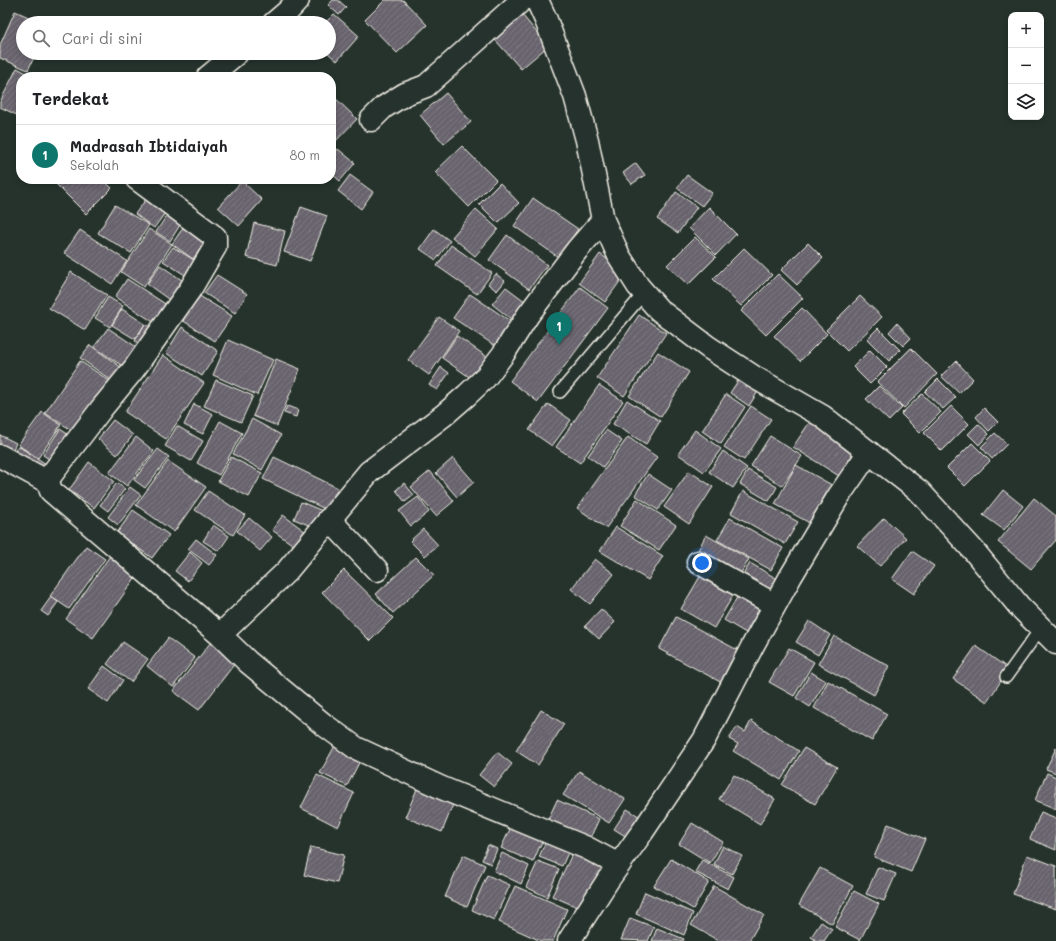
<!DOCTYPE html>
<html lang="id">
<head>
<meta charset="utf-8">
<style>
  :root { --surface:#fff; --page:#f6f6f6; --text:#202124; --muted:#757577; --line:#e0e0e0; --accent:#0f766e }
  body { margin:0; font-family:Mali,sans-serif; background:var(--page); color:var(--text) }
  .controls { position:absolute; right:12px; top:12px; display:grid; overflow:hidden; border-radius:8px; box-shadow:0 2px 6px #0003 }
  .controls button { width:36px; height:36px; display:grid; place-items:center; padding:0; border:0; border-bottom:1px solid var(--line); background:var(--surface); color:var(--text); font:20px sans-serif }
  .you { position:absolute; left:702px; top:563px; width:14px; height:14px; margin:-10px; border:3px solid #fff; border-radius:50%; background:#1a73e8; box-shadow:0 0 0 6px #1a73e833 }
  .badge { display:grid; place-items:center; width:26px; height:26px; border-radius:50%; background:var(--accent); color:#fff; font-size:13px; font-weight:700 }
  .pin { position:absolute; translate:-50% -33px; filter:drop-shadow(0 1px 2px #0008) }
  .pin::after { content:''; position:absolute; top:21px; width:14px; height:12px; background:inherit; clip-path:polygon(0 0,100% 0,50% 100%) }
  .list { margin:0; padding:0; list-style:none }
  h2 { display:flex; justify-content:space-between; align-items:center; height:52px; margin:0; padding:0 16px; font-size:17px }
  h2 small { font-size:13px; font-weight:400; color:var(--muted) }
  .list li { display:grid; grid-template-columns:26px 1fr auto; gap:12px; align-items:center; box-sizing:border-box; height:60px; padding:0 16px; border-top:1px solid var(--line) }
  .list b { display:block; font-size:15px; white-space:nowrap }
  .list p { margin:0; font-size:13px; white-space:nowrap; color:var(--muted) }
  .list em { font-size:13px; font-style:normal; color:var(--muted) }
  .icon { flex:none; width:22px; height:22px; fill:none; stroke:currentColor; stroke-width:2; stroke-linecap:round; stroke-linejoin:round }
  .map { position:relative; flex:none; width:1056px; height:941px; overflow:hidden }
  .search { position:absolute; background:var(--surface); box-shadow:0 2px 6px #0003; left:16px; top:16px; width:320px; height:44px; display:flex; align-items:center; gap:10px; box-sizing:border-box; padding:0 14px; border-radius:22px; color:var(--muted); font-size:15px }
  .panel { position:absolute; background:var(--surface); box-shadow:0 2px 6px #0003; left:16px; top:72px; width:320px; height:112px; border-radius:16px }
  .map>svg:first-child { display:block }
  .building { fill:url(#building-hatch); stroke:#f4f1e8 }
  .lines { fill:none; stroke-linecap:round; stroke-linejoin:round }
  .lane-casing { stroke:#f4f1e8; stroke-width:14 }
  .street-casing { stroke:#f4f1e8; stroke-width:25 }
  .lane { stroke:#26332d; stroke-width:11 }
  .street { stroke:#26332d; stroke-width:22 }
</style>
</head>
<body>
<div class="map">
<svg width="1056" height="941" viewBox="0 0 1056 941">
  <defs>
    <pattern id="building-hatch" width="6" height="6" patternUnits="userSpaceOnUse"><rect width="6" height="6" fill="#67636d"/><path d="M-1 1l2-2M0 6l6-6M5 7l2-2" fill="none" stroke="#7d7a82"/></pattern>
  </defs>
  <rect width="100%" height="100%" fill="#26332d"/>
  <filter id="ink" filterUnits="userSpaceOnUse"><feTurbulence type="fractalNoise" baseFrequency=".025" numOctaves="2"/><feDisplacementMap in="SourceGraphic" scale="8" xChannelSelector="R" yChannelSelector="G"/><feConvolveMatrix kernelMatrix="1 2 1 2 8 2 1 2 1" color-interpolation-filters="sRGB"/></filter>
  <g filter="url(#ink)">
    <!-- building -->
    <path class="building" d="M333 0H338L346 7 339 15 328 5Z
      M385 0H403L427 25 397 53 365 20Z
      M518 10 548 46 521 69 490 34Z
      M15 11 42 23H23V53H36L28 70 0 58V45Z
      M334 14 359 36 337 61 328 53H329V23H325Z
      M17 68 34 77H21V117L0 107V102Z
      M446 93 471 122 444 144 420 115Z
      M331 94 357 119 333 144 331 142Z
      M462 146 496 180 469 207 435 172Z
      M338 149 355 163 340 181 331 173V158Z
      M636 163 645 175 632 184 623 173Z
      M350 175 373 192 361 209 338 191Z
      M687 175 712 193 702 206 677 188Z
      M53 179H102L112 188 86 214 52 180Z
      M242 181 262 200 239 226 218 207Z
      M500 183 519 203 498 223 479 204Z
      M152 191 171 205 154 228 135 214Z
      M676 192 697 207 678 233 657 219Z
      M533 198 578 229 558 257 514 226Z
      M115 205 149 225 131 253 98 233Z
      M301 207 327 216 310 261 284 252Z
      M709 207 736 234 716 255 689 228Z
      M171 209 185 217 170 241 156 232Z
      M476 209 498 229 475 256 452 237Z
      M189 219 211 234 193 259 172 244Z
      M254 223 285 231 277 265 246 257Z
      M149 229 172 244 144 287 121 272Z
      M434 229 450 241 436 260 420 249Z
      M80 230 127 261 112 284 64 253Z
      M507 235 547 265 529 289 489 260Z
      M695 237 716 257 688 285 667 265Z
      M808 243 823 258 797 285 781 270Z
      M451 245 492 273 477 294 437 266Z
      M173 247 202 265 193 280 163 261Z
      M744 248 772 275 741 306 713 279Z
      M600 254 626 273 605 302 579 283Z
      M160 265 192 287 178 306 147 284Z
      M71 272 107 295 85 330 49 308Z
      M496 274 505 281 497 291 488 284Z
      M778 274 803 298 766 335 741 311Z
      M217 275 247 294 235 313 204 293Z
      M127 279 173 309 161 327 115 297Z
      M506 287 526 302 512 320 492 304Z
      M580 287 608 308 538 402 510 381Z
      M470 294 513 323 497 347 453 318Z
      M198 295 232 316 215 341 182 320Z
      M860 296 882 317 847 351 826 330Z
      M108 297 123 306 110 327 95 318Z
      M802 308 827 334 800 361 774 336Z
      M122 309 145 324 135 339 112 325Z
      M639 315 666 333 624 396 597 378Z
      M439 317 459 331 429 375 408 360Z
      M897 323 911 338 903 346 889 332Z
      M145 324 157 331 147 348 135 341Z
      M182 327 218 351 202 376 166 353Z
      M108 328 144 352 130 371 94 347Z
      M878 328 900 350 889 361 867 339Z
      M457 336 493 361 478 383 442 358Z
      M228 340 273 360 257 395 213 375Z
      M90 345 129 373 119 386 80 358Z
      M911 348 937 374 904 408 877 382Z
      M870 350 887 367 870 384 853 367Z
      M658 352 689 372 661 417 629 396Z
      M163 355 204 383 166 439 125 412Z
      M276 359 300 369 277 426 253 416Z
      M80 361 114 384 79 435 45 413Z
      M956 361 973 379 959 393 941 376Z
      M441 367 449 373 437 390 429 385Z
      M741 376 760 388 749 406 730 393Z
      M938 379 956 397 943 409 925 392Z
      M216 380 253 396 241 422 204 406Z
      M599 385 623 401 580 463 556 447Z
      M879 386 902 408 889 421 866 399Z
      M726 394 745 407 721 444 702 431Z
      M922 394 941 412 920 433 901 414Z
      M627 400 660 421 646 444 613 424Z
      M194 404 213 414 203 434 184 425Z
      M548 404 571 420 552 446 529 430Z
      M287 406 298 410 296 417 284 413Z
      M751 406 771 419 744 460 724 447Z
      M951 406 969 424 942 451 924 433Z
      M984 408 998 422 989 431 976 417Z
      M42 412 61 425 38 458 18 445Z
      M813 417 858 446 839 476 793 447Z
      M252 419 281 435 262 470 233 454Z
      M113 420 133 435 117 455 98 439Z
      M220 421 242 433 219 475 197 463Z
      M978 424 989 434 979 445 968 434Z
      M177 426 203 441 191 461 165 446Z
      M60 429 75 439 58 465 43 455Z
      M606 430 622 441 603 467 588 456Z
      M695 430 721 449 704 472 678 454Z
      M995 433 1007 444 992 459 981 447Z
      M0 435 16 443 8 459 0 455Z
      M770 436 802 456 782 486 751 466Z
      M136 437 154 451 127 486 109 473Z
      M628 437 657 457 606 528 577 508Z
      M972 443 990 461 965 486 947 468Z
      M18 446 54 469 47 481 10 458Z
      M158 449 169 457 145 488 134 480Z
      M723 451 747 468 733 488 709 472Z
      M231 457 262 473 249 497 218 481Z
      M274 457 338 488 327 510 263 479Z
      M453 458 474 482 457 497 436 473Z
      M168 461 206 487 174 532 136 505Z
      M89 462 114 481 94 508 69 490Z
      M796 465 839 489 817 527 775 504Z
      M748 470 777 487 769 501 740 484Z
      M430 471 454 501 436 516 411 487Z
      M689 471 713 487 689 524 664 507Z
      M648 474 672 490 658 510 635 495Z
      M117 483 125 489 108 511 100 505Z
      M404 483 414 495 405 502 396 490Z
      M130 487 141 495 118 525 108 517Z
      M1003 490 1023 506 1004 530 983 515Z
      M208 491 245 515 233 535 195 510Z
      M743 491 798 522 785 544 731 513Z
      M418 497 429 512 411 526 399 511Z
      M1034 498 1056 516V540L1031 569 998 542Z
      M637 499 676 525 659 550 620 526Z
      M301 502 325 512 318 529 294 519Z
      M133 510 169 535 152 558 117 533Z
      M283 515 310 535 299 549 272 530Z
      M249 518 272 537 260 551 237 531Z
      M730 518 783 548 771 570 717 540Z
      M884 518 906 538 880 566 857 546Z
      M213 525 229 536 219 551 203 541Z
      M616 527 663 556 648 580 600 551Z
      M423 529 438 545 425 556 410 541Z
      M706 535 749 559 738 578 696 554Z
      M196 539 217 555 209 565 188 549Z
      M86 546 105 559 69 609 50 596Z
      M912 551 934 566 914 594 892 579Z
      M190 552 202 563 188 581 175 571Z
      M110 556 137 575 93 638 66 619Z
      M416 557 434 575 393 613 376 594Z
      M595 559 614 574 590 604 571 589Z
      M750 563 786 584 777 599 741 578Z
      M705 568 738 587 714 628 681 609Z
      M344 570 393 618 370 641 322 592Z
      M739 594 766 610 751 636 724 620Z
      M51 597 58 602 48 616 41 611Z
      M601 609 615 622 599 639 585 626Z
      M676 617 743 653 726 685 659 649Z
      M809 621 830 635 818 655 796 642Z
      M834 636 889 666 874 695 818 664Z
      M168 638 195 658 173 687 147 666Z
      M214 638 239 658 199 710 173 691Z
      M123 642 148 659 131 682 107 664Z
      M976 646 1009 669 987 702 953 679Z
      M789 648 814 662 794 696 769 682Z
      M104 666 123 680 108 703 88 689Z
      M811 672 826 681 810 707 796 698Z
      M828 681 887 714 872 741 814 708Z
      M541 710 564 724 538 765 516 751Z
      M751 721 799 751 781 780 733 751 738 744 729 739 737 727 745 732Z
      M337 742 363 755 347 786 320 773Z
      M804 748 837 767 815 804 782 785Z
      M1056 748V773L1046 769Z
      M497 752 512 764 494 787 479 775Z
      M579 771 625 799 609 823 563 795Z
      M1047 773 1056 777V809L1035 800Z
      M317 775 354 793 338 827 301 808Z
      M734 775 775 799 760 824 719 799Z
      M420 782 456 797 442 832 405 817Z
      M557 800 599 819 587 845 545 826Z
      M627 809 647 821 635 842 614 829Z
      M1041 812 1056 818V850L1030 839Z
      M513 823 544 837 533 862 501 848Z
      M692 823 723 842 710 863 679 844Z
      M888 824 925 839 911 872 874 857Z
      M548 836 571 846 562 866 539 857Z
      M488 845 497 849 491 864 482 860Z
      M576 846 607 860 584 910 552 896Z
      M723 846 742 856 732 874 714 864Z
      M311 847 344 855 337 883 304 875Z
      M502 853 529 866 521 884 494 871Z
      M463 855 485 865 467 907 445 897Z
      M1027 855 1056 866V909L1013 894Z
      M671 859 709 882 693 909 654 886Z
      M702 860 734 877 728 889 695 872Z
      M538 861 559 869 547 897 526 887Z
      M878 867 896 874 884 901 866 894Z
      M820 868 853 886 832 924 799 905Z
      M487 875 510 885 494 920 472 910Z
      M515 886 567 909 553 941H541L499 922Z
      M714 886 764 915 749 941H719L691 925Z
      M854 891 879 904 860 940 835 927Z
      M645 892 693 913 684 935 636 914Z
      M630 918 654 927 648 941 621 940Z
      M821 922 832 929 824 941H817L811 937Z
      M657 928 684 939 683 941H652Z"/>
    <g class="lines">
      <defs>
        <path id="lane" d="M560 392 644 293
          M1006 677 1041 628"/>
        <path id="street" d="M537 0 546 20 575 96 587 140 603 220 619 256 638 286 659 310 708 347 754 377 822 416 920 492 974 551 1019 606 1056 643
          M274 23 288 11 298 0
          M208 77 237 53
          M371 120 384 107 405 94 426 86 522 0
          M137 179 215 237V247L191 288 134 369 102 408 51 475 48 482 51 491 220 635 248 662 323 724 356 748 442 788 587 848 619 865
          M0 456 48 482
          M329 519 377 570
          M698 562 775 605
          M220 635 287 571 369 472 444 415 467 395 485 378 504 353 528 315 577 250 603 220
          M569 941 608 880 643 831 704 740 753 645 791 576 838 497 869 452"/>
      </defs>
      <!-- lane casing -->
      <use href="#lane" class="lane-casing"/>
      <!-- street casing -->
      <use href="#street" class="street-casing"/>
      <!-- lane -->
      <use href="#lane" class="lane"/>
      <!-- street -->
      <use href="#street" class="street"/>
    </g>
  </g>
</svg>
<div class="controls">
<button>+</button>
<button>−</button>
<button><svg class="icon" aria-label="layers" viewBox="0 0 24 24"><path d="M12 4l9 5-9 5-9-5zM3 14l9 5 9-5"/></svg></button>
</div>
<div class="you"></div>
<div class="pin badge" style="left:559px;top:345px">1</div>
<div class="search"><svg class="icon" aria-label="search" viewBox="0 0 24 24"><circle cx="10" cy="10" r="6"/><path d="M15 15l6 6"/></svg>Cari di sini</div>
<section class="panel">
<h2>Terdekat<small></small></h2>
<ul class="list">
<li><span class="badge">1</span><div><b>Madrasah Ibtidaiyah</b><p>Sekolah</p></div><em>80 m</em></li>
</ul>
</section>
</div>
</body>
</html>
